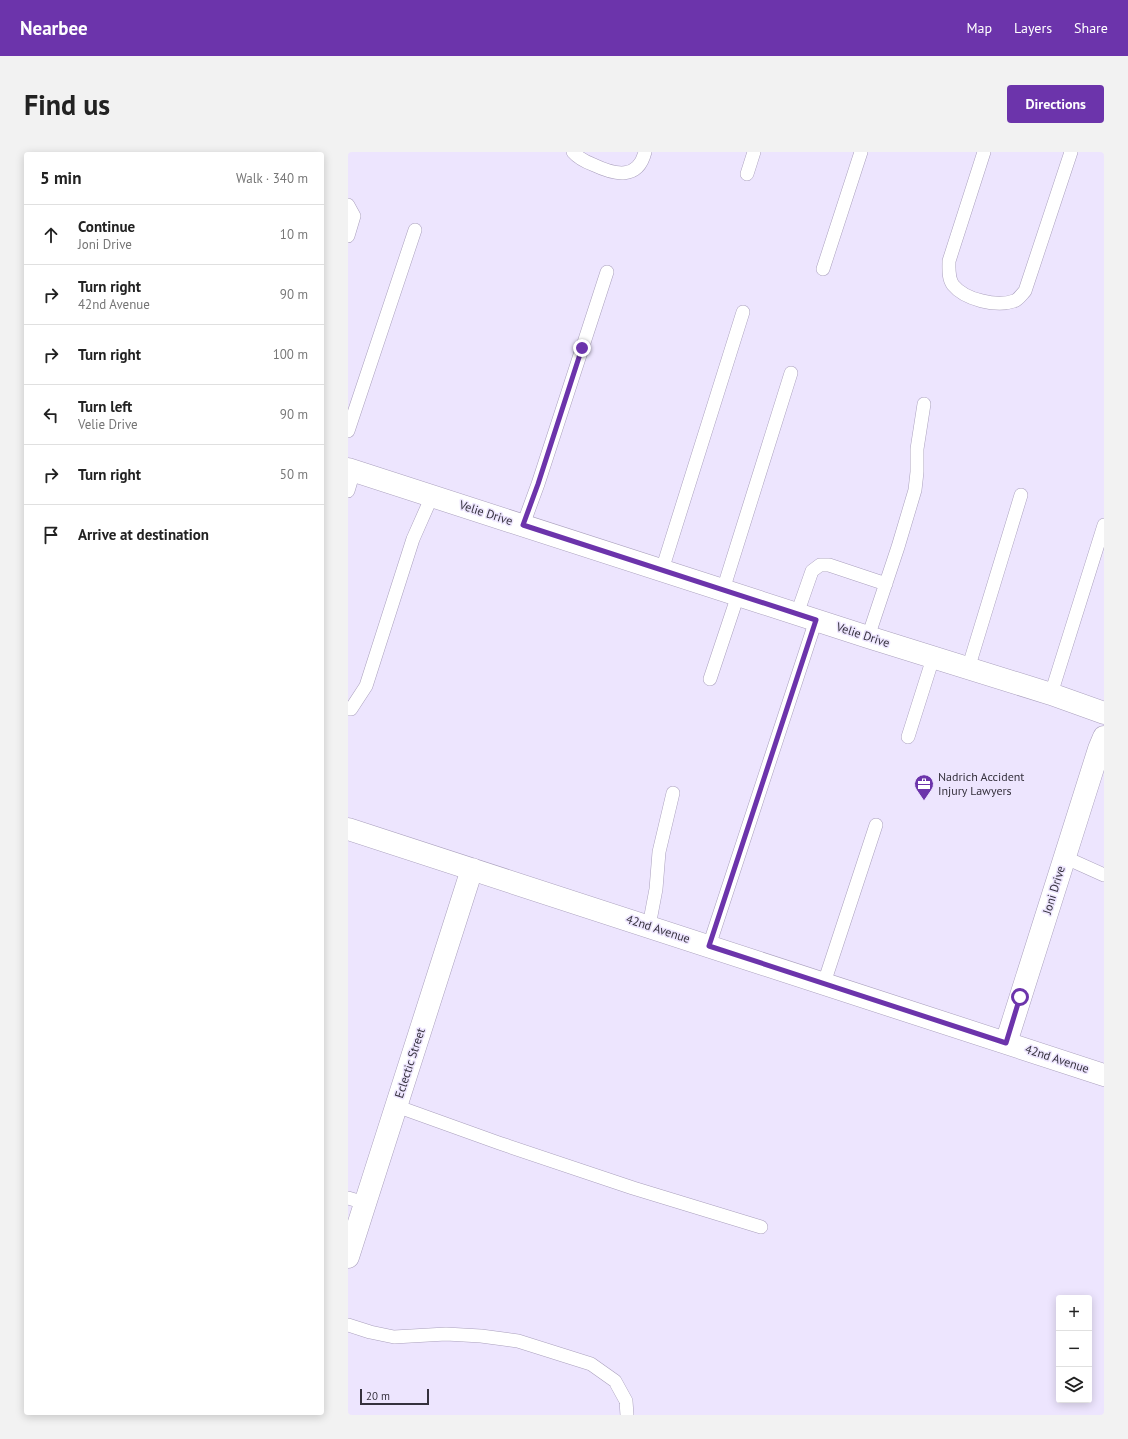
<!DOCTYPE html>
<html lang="en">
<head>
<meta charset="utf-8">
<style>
  :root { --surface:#fff; --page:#f2f2f2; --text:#222; --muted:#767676; --line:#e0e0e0; --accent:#6c34ab }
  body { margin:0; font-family:"PT Sans",sans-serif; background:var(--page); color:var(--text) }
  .controls { position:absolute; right:12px; bottom:12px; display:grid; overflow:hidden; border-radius:4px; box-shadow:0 2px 10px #0003 }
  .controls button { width:36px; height:36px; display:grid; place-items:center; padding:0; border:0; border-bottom:1px solid var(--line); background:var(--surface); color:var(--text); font:20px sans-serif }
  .scale { position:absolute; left:12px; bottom:10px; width:69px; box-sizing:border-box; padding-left:4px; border:2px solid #35313d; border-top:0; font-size:11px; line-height:14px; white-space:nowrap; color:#35313d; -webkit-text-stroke:3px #ede5fe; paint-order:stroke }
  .stop { position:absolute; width:12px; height:12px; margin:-9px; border:3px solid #6c34ab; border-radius:50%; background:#fff }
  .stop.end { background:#6c34ab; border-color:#fff; box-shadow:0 1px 4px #0008 }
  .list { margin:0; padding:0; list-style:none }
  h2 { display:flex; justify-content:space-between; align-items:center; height:52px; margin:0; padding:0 16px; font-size:17px }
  h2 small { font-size:13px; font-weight:400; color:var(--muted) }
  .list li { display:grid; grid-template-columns:26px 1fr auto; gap:12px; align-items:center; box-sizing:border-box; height:60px; padding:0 16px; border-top:1px solid var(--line) }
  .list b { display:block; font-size:15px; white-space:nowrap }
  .list p { margin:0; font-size:13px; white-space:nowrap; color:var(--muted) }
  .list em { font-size:13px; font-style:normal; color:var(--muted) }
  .icon { flex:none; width:22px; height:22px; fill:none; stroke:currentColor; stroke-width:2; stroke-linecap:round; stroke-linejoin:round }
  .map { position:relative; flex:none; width:756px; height:1263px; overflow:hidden; border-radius:4px }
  header { display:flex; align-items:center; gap:24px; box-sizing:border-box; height:56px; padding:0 20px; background:var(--accent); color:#fff }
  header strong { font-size:19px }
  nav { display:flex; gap:22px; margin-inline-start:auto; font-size:14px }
  .intro { display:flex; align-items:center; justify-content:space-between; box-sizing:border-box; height:96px; padding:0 24px }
  h1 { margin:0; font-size:28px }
  .button { padding:10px 18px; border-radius:4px; background:var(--accent); color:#fff; font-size:14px; font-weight:700 }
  main { display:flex; gap:24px; padding:0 24px }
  aside { flex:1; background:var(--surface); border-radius:4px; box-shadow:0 2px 10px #0003 }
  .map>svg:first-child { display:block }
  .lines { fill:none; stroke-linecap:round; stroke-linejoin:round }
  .service-casing { stroke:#aaa0bd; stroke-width:14 }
  .minor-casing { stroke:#aaa0bd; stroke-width:23 }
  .service { stroke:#fff; stroke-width:13 }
  .minor { stroke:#fff; stroke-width:22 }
  .route { stroke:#6c34ab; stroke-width:5 }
  .labels { text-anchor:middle; stroke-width:3; stroke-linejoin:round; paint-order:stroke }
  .street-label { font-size:12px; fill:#35313d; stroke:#ede5fe }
  .poi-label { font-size:12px; fill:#35313d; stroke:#ede5fe; text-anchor:start }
</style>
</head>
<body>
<header>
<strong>Nearbee</strong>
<nav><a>Map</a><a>Layers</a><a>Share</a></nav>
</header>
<div class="intro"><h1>Find us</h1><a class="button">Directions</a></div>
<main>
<aside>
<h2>5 min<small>Walk · 340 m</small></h2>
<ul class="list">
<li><svg class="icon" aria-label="ahead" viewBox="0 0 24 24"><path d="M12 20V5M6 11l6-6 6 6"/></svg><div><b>Continue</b><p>Joni Drive</p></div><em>10 m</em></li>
<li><svg class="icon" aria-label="right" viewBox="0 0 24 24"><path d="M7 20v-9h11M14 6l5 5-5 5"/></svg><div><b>Turn right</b><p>42nd Avenue</p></div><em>90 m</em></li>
<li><svg class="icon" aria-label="right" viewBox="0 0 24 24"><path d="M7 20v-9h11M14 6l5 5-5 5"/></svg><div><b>Turn right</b></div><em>100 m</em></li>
<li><svg class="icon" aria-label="left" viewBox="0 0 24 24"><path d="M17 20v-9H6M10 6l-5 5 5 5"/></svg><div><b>Turn left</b><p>Velie Drive</p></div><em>90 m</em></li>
<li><svg class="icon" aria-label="right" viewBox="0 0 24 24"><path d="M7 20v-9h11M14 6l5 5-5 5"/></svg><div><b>Turn right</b></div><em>50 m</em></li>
<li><svg class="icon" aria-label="arrive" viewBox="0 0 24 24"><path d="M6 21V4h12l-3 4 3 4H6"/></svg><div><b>Arrive at destination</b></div></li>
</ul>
</aside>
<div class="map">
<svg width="756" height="1263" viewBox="0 0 756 1263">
  <rect width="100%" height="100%" fill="#ede5fe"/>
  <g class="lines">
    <defs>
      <path id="service" d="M225 0C231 7 238 10 246 13 267 23 290 28 297 0
        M636 0 601 109C601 117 600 126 605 133 617 148 649 155 666 149 670 148 674 142 677 139L723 0
        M399 22 406 0
        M0 53 6 64 0 84
        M475 117 513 0
        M0 279 67 78
        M0 339 6 319
        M175 373 190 332 259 120
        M314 418 395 160
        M375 438 443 221
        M449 462 464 419 472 413H481L538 432
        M520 485 550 395 567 338 569 320V297L576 252
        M620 517 673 343
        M362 527 390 443
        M703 542 756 373
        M0 557H3L18 534 65 387 84 344
        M560 585 585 506
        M716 705 756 723
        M301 774 308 737 311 700 325 641
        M361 794 468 468
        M476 831 528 673
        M48 954 151 991 285 1036 413 1075
        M0 1046 17 1051
        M0 1173 22 1180 46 1185 98 1182 133 1184 170 1189 243 1212 267 1229 278 1249 279 1263"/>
      <path id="minor" d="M0 317 520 485 703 542 756 561
        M0 677 756 923
        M658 891 751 597 756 585
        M0 1105 124 717"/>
    </defs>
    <!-- service casing -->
    <use href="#service" class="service-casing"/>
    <!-- minor casing -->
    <use href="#minor" class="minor-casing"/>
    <!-- service -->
    <use href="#service" class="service"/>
    <!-- minor -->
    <use href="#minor" class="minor"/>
  </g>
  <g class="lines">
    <!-- route -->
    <path class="route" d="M234 196 190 332 175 373 468 468 361 794 658 891 672 845"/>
  </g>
  <!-- icons -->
  <defs>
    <symbol id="office-pin" viewBox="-11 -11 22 30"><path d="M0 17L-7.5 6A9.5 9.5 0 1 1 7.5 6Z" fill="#6c34ab" stroke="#ede5fe"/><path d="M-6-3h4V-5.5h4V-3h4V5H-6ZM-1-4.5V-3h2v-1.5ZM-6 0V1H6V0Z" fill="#fff"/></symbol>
  </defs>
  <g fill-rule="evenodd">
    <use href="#office-pin" x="565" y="621" width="22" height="30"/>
  </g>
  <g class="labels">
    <!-- street labels -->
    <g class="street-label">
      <text transform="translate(138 361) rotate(18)" y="4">Velie Drive</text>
      <text transform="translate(515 483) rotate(18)" y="4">Velie Drive</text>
      <text transform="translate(706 738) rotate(-73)" y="4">Joni Drive</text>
      <text transform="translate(310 777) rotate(18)" y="4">42nd Avenue</text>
      <text transform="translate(709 907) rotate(18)" y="4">42nd Avenue</text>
      <text transform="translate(62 911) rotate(-72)" y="4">Eclectic Street</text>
    </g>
    <!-- poi labels -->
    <g class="poi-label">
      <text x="590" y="629">Nadrich Accident<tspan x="590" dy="14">Injury Lawyers</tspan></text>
    </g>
  </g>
</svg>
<div class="controls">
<button>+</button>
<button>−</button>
<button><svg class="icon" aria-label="layers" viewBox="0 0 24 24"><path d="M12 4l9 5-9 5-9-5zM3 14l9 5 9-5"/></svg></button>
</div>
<div class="scale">20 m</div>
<div class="stop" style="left:672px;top:845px"></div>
<div class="stop end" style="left:234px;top:196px"></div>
</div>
</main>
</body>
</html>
